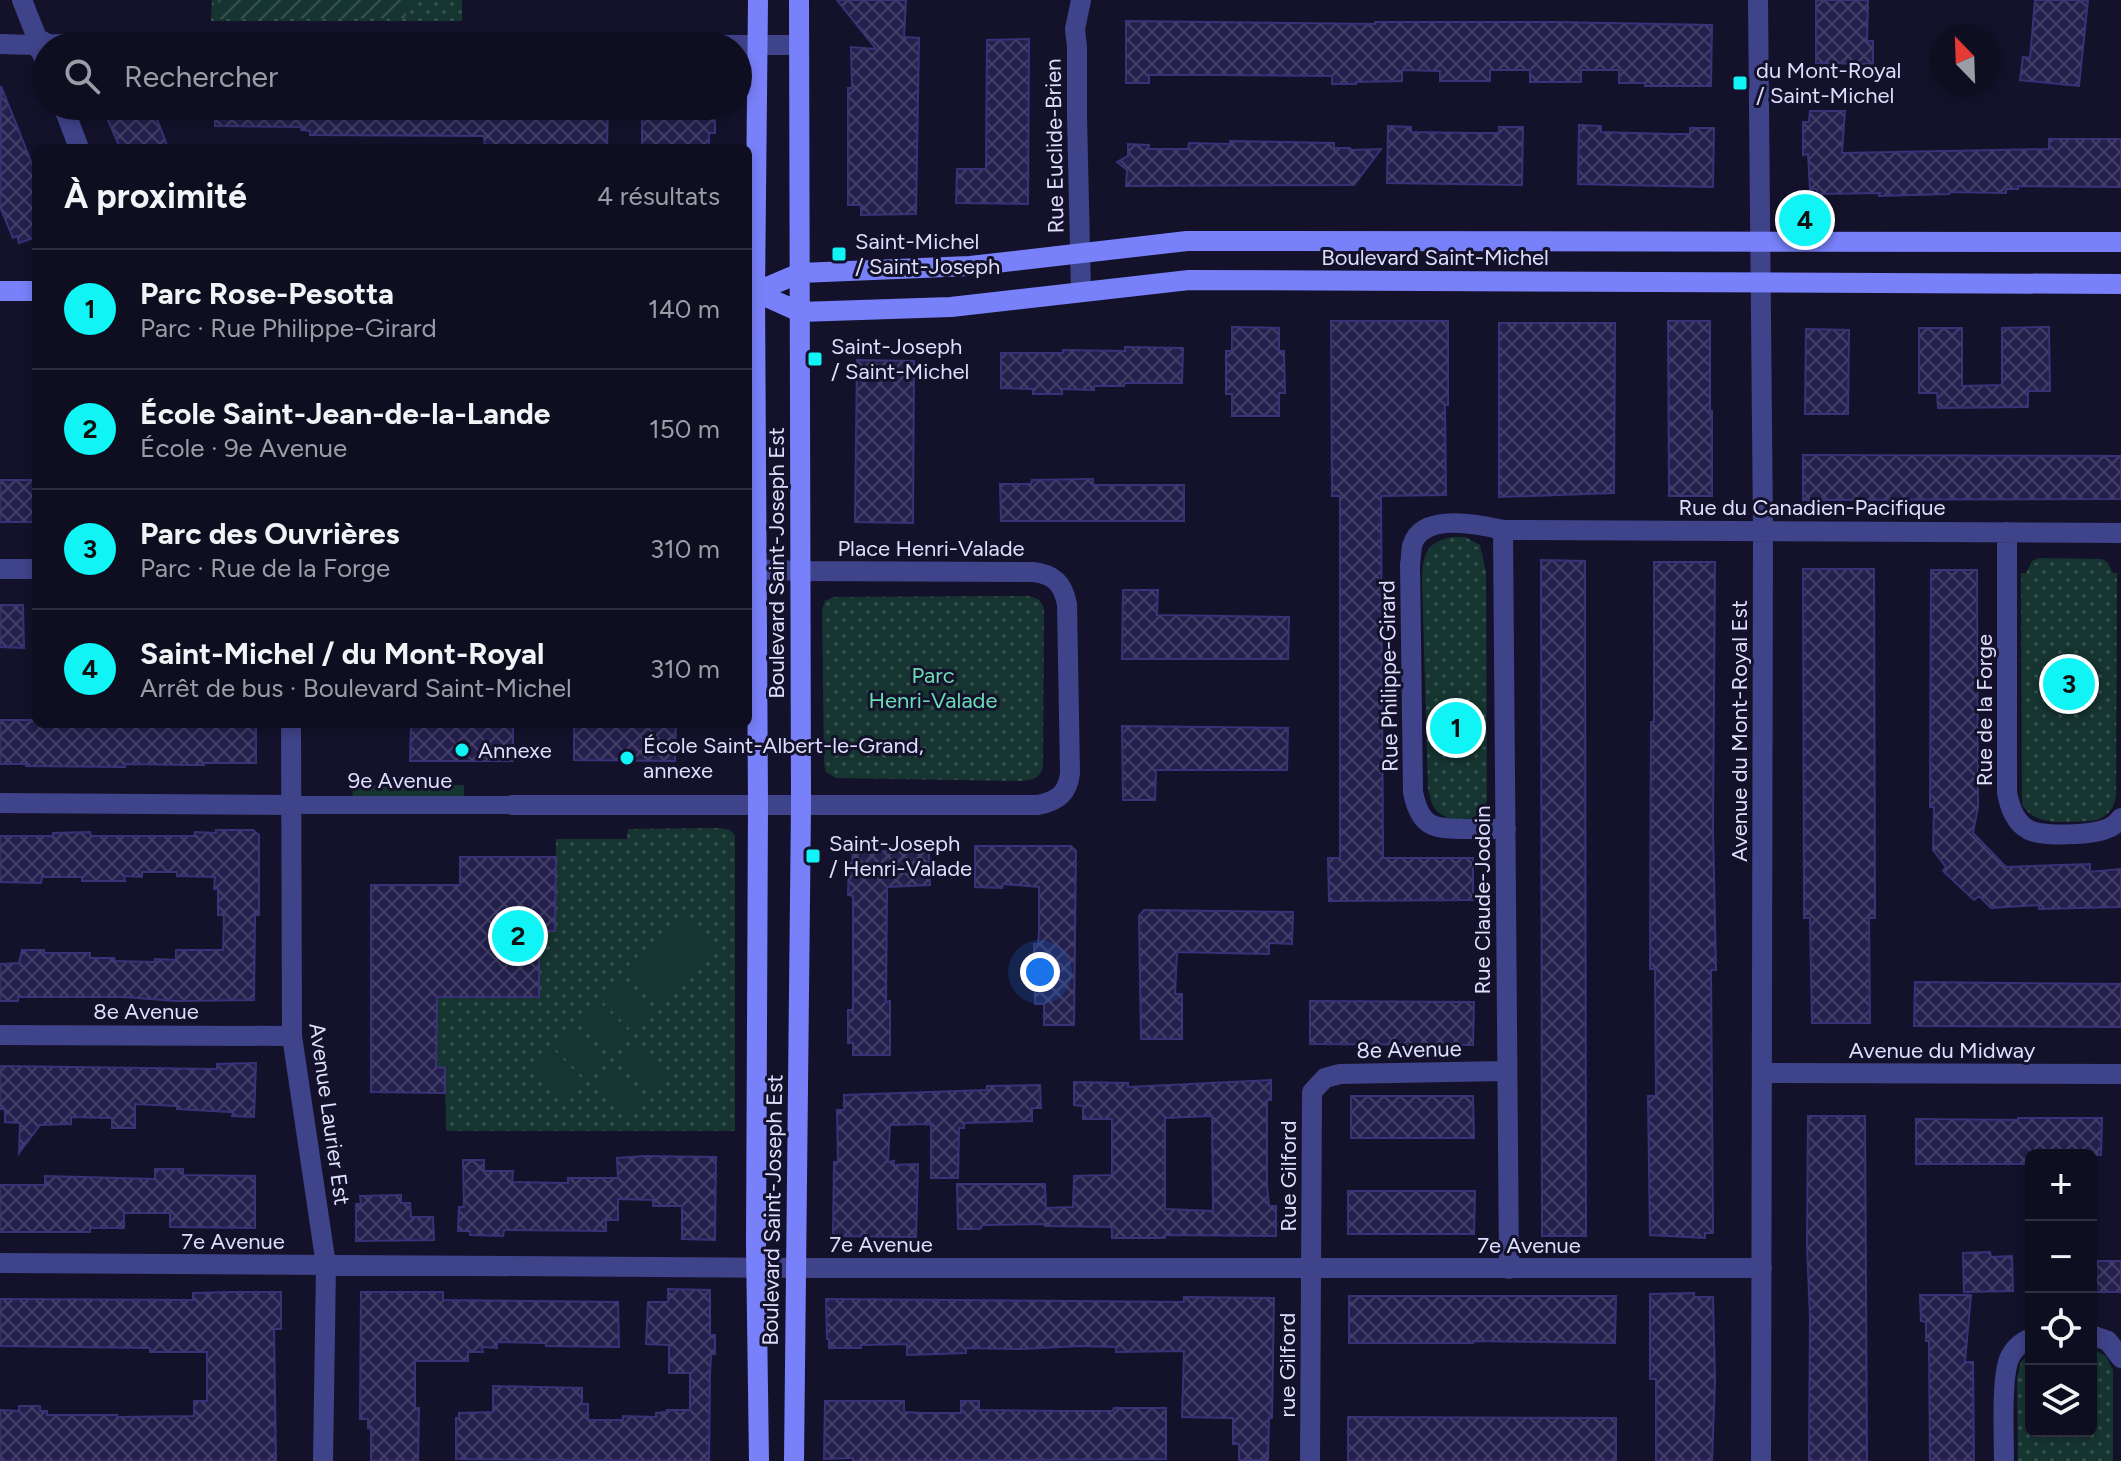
<!DOCTYPE html>
<html lang="fr">
<head>
<meta charset="utf-8">
<style>
  :root { --surface:#0f0e20; --page:#1d1c2d; --text:#f1f3f6; --muted:#9b9ca5; --line:#2f2e3e; --accent:#11f4f6 }
  body { margin:0; font-family:Figtree,sans-serif; background:var(--page); color:var(--text) }
  .controls { position:absolute; right:24px; bottom:24px; display:grid; overflow:hidden; border-radius:12px; box-shadow:0 4px 12px #0003 }
  .controls button { width:72px; height:72px; display:grid; place-items:center; padding:0; border:0; border-bottom:2px solid var(--line); background:var(--surface); color:var(--text); font:40px sans-serif }
  .compass { position:absolute; left:1929px; top:24px; width:72px; height:72px; border-radius:50%; background:var(--surface); box-shadow:0 4px 12px #0003; rotate:337deg }
  .you { position:absolute; left:1040px; top:972px; width:28px; height:28px; margin:-20px; border:6px solid #fff; border-radius:50%; background:#1a73e8; box-shadow:0 0 0 12px #1a73e833 }
  .badge { display:grid; place-items:center; width:52px; height:52px; border-radius:50%; background:var(--accent); color:#111; font-size:26px; font-weight:700 }
  .pin { position:absolute; translate:-50% -50%; border:4px solid #fff; box-shadow:0 2px 8px #0006 }
  .list { margin:0; padding:0; list-style:none }
  h2 { display:flex; justify-content:space-between; align-items:center; height:104px; margin:0; padding:0 32px; font-size:34px }
  h2 small { font-size:26px; font-weight:400; color:var(--muted) }
  .list li { display:grid; grid-template-columns:52px 1fr auto; gap:24px; align-items:center; box-sizing:border-box; height:120px; padding:0 32px; border-top:2px solid var(--line) }
  .list b { display:block; font-size:30px; white-space:nowrap }
  .list p { margin:0; font-size:26px; white-space:nowrap; color:var(--muted) }
  .list em { font-size:26px; font-style:normal; color:var(--muted) }
  .icon { flex:none; width:44px; height:44px; fill:none; stroke:currentColor; stroke-width:2; stroke-linecap:round; stroke-linejoin:round }
  .map { position:relative; flex:none; width:2121px; height:1461px; overflow:hidden }
  .search { position:absolute; background:var(--surface); box-shadow:0 4px 12px #0003; left:32px; top:32px; width:720px; height:88px; display:flex; align-items:center; gap:20px; box-sizing:border-box; padding:0 28px; border-radius:44px; color:var(--muted); font-size:30px }
  .panel { position:absolute; background:var(--surface); box-shadow:0 4px 12px #0003; left:32px; top:144px; width:720px; height:584px; border-radius:12px }
  .map>svg:first-child { display:block }
  .grass { fill:url(#grass-dots) }
  .garden { fill:url(#garden-furrows) }
  .pitch { fill:#163531 }
  .building { fill:url(#building-cross-hatch); stroke:#393277; stroke-width:2; fill-rule:evenodd }
  .lines { fill:none; stroke-linecap:round; stroke-linejoin:round }
  .pedestrian { stroke:#3f4389; stroke-width:18 }
  .minor { stroke:#3f4389; stroke-width:20 }
  .secondary { stroke:#7981fa; stroke-width:20 }
  .poi-dot { fill:#11f4f6; stroke:#14122b; stroke-width:3 }
  .labels { text-anchor:middle; stroke-width:6; stroke-linejoin:round; paint-order:stroke }
  .poi-label { font-size:22px; fill:#dfdefe; stroke:#14122b; text-anchor:start }
  .street-label { font-size:22px; fill:#dfdefe; stroke:#14122b }
  .park-label { font-size:22px; fill:#6bddb6; stroke:#14122b }
</style>
</head>
<body>
<div class="map">
<svg width="2121" height="1461" viewBox="0 0 2121 1461">
  <defs>
    <pattern id="grass-dots" width="8" height="8" patternUnits="userSpaceOnUse" patternTransform="scale(2)"><rect width="8" height="8" fill="#163531"/><path d="M2 2h.1M6 6h.1" fill="none" stroke="#375250" stroke-width="1.8" stroke-linecap="round"/></pattern>
    <pattern id="garden-furrows" width="10" height="10" patternUnits="userSpaceOnUse" patternTransform="scale(2)"><rect width="10" height="10" fill="#163531"/><path d="M-1 1l2-2M0 10L10 0M9 11l2-2" fill="none" stroke="#375250"/></pattern>
    <pattern id="building-cross-hatch" width="8" height="8" patternUnits="userSpaceOnUse" patternTransform="scale(2)"><rect width="8" height="8" fill="#241f4c"/><path d="M0 0l8 8M0 8l8-8" fill="none" stroke="#433f67"/></pattern>
  </defs>
  <rect width="100%" height="100%" fill="#14122b"/>
  <!-- grass -->
  <path class="grass" d="M212 0H462V21H211Z
    M1452 537H1465L1480 545 1486 572 1487 799C1483 822 1454 827 1437 811 1431 805 1430 796 1428 788L1422 578C1423 555 1426 542 1452 537Z
    M2039 558 2102 559 2107 562 2113 573H2117L2116 796C2114 810 2106 818 2092 821 2068 821 2037 828 2022 805L2021 573H2026L2032 561Z
    M1028 596C1038 598 1042 600 1044 610L1043 767C1040 778 1033 780 1022 781L836 778 826 772 824 765 822 609 825 601 833 597Z
    M721 828 730 830 735 835V1131H446L445 1068 437 1067V967L463 997H539V949L528 931H555L556 839H627L628 829Z
    M2091 1348 2106 1356 2113 1370V1461H2018L2017 1378 2021 1362 2031 1352V1431H2091Z"/>
  <!-- garden -->
  <path class="garden" d="M218 0H406V18L218 19Z"/>
  <!-- pitch -->
  <path class="pitch" d="M353 785H464V802H352Z
    M684 911 717 945 660 1002 626 968Z
    M617 982 652 1016 634 1033 600 999Z
    M595 1004 630 1038 612 1055 578 1021Z
    M573 1026 608 1061 591 1078 556 1044Z
    M634 1043 669 1078 651 1095 617 1060Z
    M552 1048 586 1083 569 1100 534 1065Z
    M613 1065 647 1099 630 1117 595 1082Z"/>
  <!-- building -->
  <path class="building" d="M837 0H906L904 37 919 38 916 214 861 215V205H848V88H852L851 47 876 49Z
    M1816 0H1868L1867 41H1873V64L1816 63Z
    M2035 0H2088L2079 86 2020 80 2023 57 2030 58Z
    M1126 21 1375 24V22H1556L1712 25 1711 86H1645V83H1619V70H1581V82H1530V70H1490V81H1440V71L1402 70V81L1356 82V84H1332V76L1217 75H1149V83H1126Z
    M1029 39 1028 204 956 203 957 169H986L987 40Z
    M1 86 36 174V237L19 243 17 236 13 238 0 207Z
    M102 106H152L168 148H120Z
    M215 106H608L607 148H485L484 136 310 135V131L301 130 302 127 215 126Z
    M642 106H715V133H709V148H642Z
    M1810 111H1845L1842 153 2049 149V139H2121V187L2018 186V189H2006V193L1950 192 1949 194 1879 196 1880 193 1818 194 1817 189H1810L1808 154 1803 155V122H1809Z
    M1579 125 1601 126V132L1670 134H1690V128H1714L1713 187 1578 184Z
    M1388 126 1411 127V132L1476 133H1499V127H1523L1522 185 1387 183Z
    M1230 141 1334 143V148H1350L1351 150 1381 149 1354 185 1126 186 1127 170 1117 162 1128 156V144L1149 145 1148 149H1188L1189 143 1230 144Z
    M1331 321H1448V405H1445L1446 495 1381 496 1383 858H1473V900L1329 901 1328 858H1340V496H1332Z
    M1668 321H1710V411H1712V496H1669Z
    M1499 323H1615L1614 493 1499 497Z
    M1232 327 1279 328V351H1284L1285 393H1279V416H1232V394H1226V351H1232Z
    M2049 327 2050 391H2028V407L1938 408 1937 393H1919V328H1962V386L2002 385V328Z
    M1806 329 1849 330 1848 414H1805Z
    M1125 347 1183 348 1182 383H1125L1124 386H1094V390L1062 389V394H1033V389L1001 388V353H1063V350L1125 351Z
    M857 360 914 361 913 523 855 522Z
    M1803 455 2121 456V499L1803 500Z
    M1093 479V485H1184V521H1001L1000 484H1031L1032 480Z
    M0 480H36V522H0Z
    M1541 560 1585 561 1586 1236H1542Z
    M1654 562H1715L1713 829 1716 970H1711L1713 1233H1705V1238L1650 1235 1648 1096H1656L1655 969H1650L1651 722H1654Z
    M1803 569H1874L1875 918H1869L1870 1023H1812L1810 918H1804Z
    M1931 570H1977L1978 807 1973 833 2006 867 2090 864V872L2121 869V907L2039 909V905L1991 908 1979 896 1974 900 1943 871 1946 867 1933 850 1934 807H1930Z
    M1123 590H1158L1157 615 1289 617 1288 659H1122Z
    M0 605H23L24 648 0 647Z
    M0 720H36V724H256V763H204V765H192L125 764V767L26 766V764H0Z
    M411 724H513V761H410Z
    M574 724H676L675 761 574 760Z
    M1122 726 1288 728 1287 770H1156L1155 800H1123Z
    M216 830H253L259 835V915H255L254 1000 176 1001 124 997H18V1001H0V964L19 963 22 950H44V953H90V958H114L115 961 155 962V959L176 960V950H223L224 915H218V889H214L215 877 177 876V872H142V877L124 876 125 881H82V877H42L41 883 0 882V836H53V833L90 832 91 836H194L195 832 216 833Z
    M888 846H918V851L929 850 930 885 887 887 886 1002 890 1001V1055H853V1043H848V1010H853V896L848 895 849 863H852L853 850 887 851Z
    M975 846H1071L1076 851 1074 1025H1044V1004H1035L1034 944H1038L1039 931V887L1003 884 1002 888 975 887Z
    M460 857H556L555 931H539V997H437L436 1067 445 1068V1093L371 1092V885H460Z
    M1144 910 1293 912 1292 944 1269 943V954L1177 952 1175 994H1182V1039H1141L1139 916Z
    M1915 982 2121 984V1027L1914 1026Z
    M1310 1001 1474 1002 1473 1045 1310 1044Z
    M256 1063 254 1117 232 1116 233 1112H229L177 1109V1106L135 1104V1128H112V1118L71 1117V1124L40 1125 19 1153 20 1123 5 1122V1109H0V1066L217 1069V1064Z
    M1271 1080V1100H1267V1185L1269 1206H1276V1236L1165 1235V1238H1112V1227L1045 1226V1224L983 1225 980 1229H958L957 1184H1045L1046 1208 1073 1207 1074 1176 1112 1175V1119H1083V1106L1074 1105V1082L1128 1083V1087ZM1212 1116 1213 1211 1165 1209V1118Z
    M1040 1085 1041 1108H1032V1121L964 1123V1128H959L958 1178H931V1124L890 1125 888 1162 894 1161 893 1165 918 1164 916 1237 833 1236 834 1162H838L837 1110H844V1095L987 1090V1086Z
    M1351 1096H1473L1474 1138H1351Z
    M1808 1116H1865L1867 1461H1809L1810 1318 1807 1246Z
    M2018 1118H2102L2101 1155H2031V1164H1916V1119L2018 1120Z
    M644 1156 716 1157 715 1240 682 1239V1206H653V1200L618 1199V1220H606V1231L504 1230 503 1236 470 1235V1231H458L459 1207H464L463 1160H484V1171H513L512 1182 568 1183V1178H618L617 1158Z
    M155 1169H183V1175L255 1176V1228L170 1227V1213H124V1228H90V1232H0V1185H45V1176L155 1179Z
    M1348 1191H1475L1474 1234H1348Z
    M401 1195V1203H410L411 1217H433L434 1240 356 1241V1204H361L360 1196Z
    M1990 1252 1991 1257 2012 1256 2013 1291 1964 1292 1963 1253Z
    M2091 1261H2121V1292H2091Z
    M668 1289 710 1290V1335H715V1354H711L710 1373 709 1461 456 1459V1418H459V1413L493 1412V1386L582 1388V1404H588V1420H623V1416L656 1417V1413L667 1412V1410H690V1373H669V1345L646 1344 648 1302H668Z
    M231 1292H281V1329H274L276 1461H0V1410L19 1411V1406H40V1411H47V1415H117V1417L194 1416V1401H207V1352H150V1348L0 1346V1299L193 1300V1293Z
    M361 1292H443V1300L618 1302 619 1347 546 1346V1343L497 1342V1348L482 1347 483 1352H468V1361H415V1408H419L418 1461H371V1429L368 1428V1419H360Z
    M1694 1293V1297H1713L1715 1380 1712 1461H1656V1379H1650V1294Z
    M1920 1295H1971L1965 1362H1973L1974 1461H1930L1929 1341H1926V1322L1921 1321Z
    M1349 1296H1616L1615 1343 1473 1341V1343H1349Z
    M1184 1297 1274 1298 1272 1418H1269L1268 1460H1239V1444H1233V1418L1182 1417 1184 1351 1116 1352V1347L1080 1346 1021 1349 966 1348V1353L907 1355V1344L861 1345V1348H829V1339H827L826 1299 1184 1302Z
    M825 1401H904V1412L924 1413H961V1401H979V1410L1062 1411H1113L1114 1408H1166V1459L875 1461H853V1458L824 1459Z
    M1348 1417 1616 1418V1461H1348Z"/>
  <g class="lines">
    <!-- pedestrian -->
    <path class="pedestrian" d="M291 805H512"/>
    <!-- minor -->
    <path class="minor" d="M22 0 37 38 48 44 798 45
      M1081 0 1075 29 1077 47V117L1081 291
      M1758 0 1763 531 1761 1461
      M0 44 34 45 40 50 46 62
      M63 106 79 148
      M1503 530 1509 1269
      M2007 532V793C2010 808 2015 823 2029 830 2043 837 2091 835 2106 829 2113 827 2117 823 2121 818
      M0 569H36
      M291 724 292 1036 326 1265 323 1461
      M0 803 291 805
      M512 805H1038C1058 801 1068 793 1070 773L1067 604C1063 584 1054 574 1033 572L801 571 748 569
      M1506 829C1493 829 1480 829 1467 829 1434 829 1420 828 1413 792L1410 565C1411 559 1411 552 1412 546 1421 512 1478 524 1503 530L2121 533
      M0 1035 292 1036
      M1763 1073 2121 1074
      M0 1263 816 1268H1762
      M2091 1335 2108 1341 2121 1358
      M1310 1461 1312 1092 1325 1078 1340 1074 1507 1071
      M2004 1461C2004 1436 2001 1381 2009 1359 2013 1350 2021 1342 2031 1338"/>
    <!-- secondary -->
    <path class="secondary" d="M758 0 755 292 758 804 756 1246 759 1461
      M0 291H36
      M748 292H755L800 273 970 266 1187 241 2121 242
      M755 292 800 312 951 307 1189 280 2121 284
      M794 1461 801 805 799 0"/>
  </g>
  <!-- markers -->
  <g class="poi-dot">
    <rect x="1732" y="75" width="16" height="16" rx="4"/>
    <rect x="831" y="246" width="16" height="16" rx="4"/>
    <rect x="807" y="351" width="16" height="16" rx="4"/>
    <circle cx="462" cy="750" r="8"/>
    <circle cx="627" cy="758" r="8"/>
    <rect x="805" y="848" width="16" height="16" rx="4"/>
  </g>
  <g class="labels">
    <!-- poi labels -->
    <g class="poi-label">
      <text x="1756" y="78">du Mont-Royal<tspan x="1756" dy="25">/ Saint-Michel</tspan></text>
      <text x="855" y="249">Saint-Michel<tspan x="855" dy="25">/ Saint-Joseph</tspan></text>
      <text x="831" y="354">Saint-Joseph<tspan x="831" dy="25">/ Saint-Michel</tspan></text>
      <text x="643" y="753">École Saint-Albert-le-Grand,<tspan x="643" dy="25">annexe</tspan></text>
      <text x="478" y="758">Annexe</text>
      <text x="829" y="851">Saint-Joseph<tspan x="829" dy="25">/ Henri-Valade</tspan></text>
    </g>
    <!-- street labels -->
    <g class="street-label">
      <text transform="translate(1054 146) rotate(-91)" y="8">Rue Euclide-Brien</text>
      <text x="1435" y="265">Boulevard Saint-Michel</text>
      <text x="1812" y="515">Rue du Canadien-Pacifique</text>
      <text x="931" y="556">Place Henri-Valade</text>
      <text transform="translate(776 563) rotate(-90)" y="8">Boulevard Saint-Joseph Est</text>
      <text transform="translate(1388 676) rotate(-91)" y="8">Rue Philippe-Girard</text>
      <text transform="translate(1984 710) rotate(-90)" y="8">Rue de la Forge</text>
      <text transform="translate(1739 731) rotate(-90)" y="8">Avenue du Mont-Royal Est</text>
      <text x="400" y="788">9e Avenue</text>
      <text transform="translate(1482 900) rotate(-90)" y="8">Rue Claude-Jodoin</text>
      <text x="146" y="1019">8e Avenue</text>
      <text transform="translate(1409 1049) rotate(-1)" y="8">8e Avenue</text>
      <text x="1942" y="1058">Avenue du Midway</text>
      <text transform="translate(330 1114) rotate(82)" y="8">Avenue Laurier Est</text>
      <text transform="translate(1288 1176) rotate(-90)" y="8">Rue Gilford</text>
      <text transform="translate(772 1210) rotate(-89)" y="8">Boulevard Saint-Joseph Est</text>
      <text x="233" y="1249">7e Avenue</text>
      <text x="881" y="1252">7e Avenue</text>
      <text x="1529" y="1253">7e Avenue</text>
      <text transform="translate(1287 1365) rotate(-90)" y="8">rue Gilford</text>
    </g>
    <!-- park labels -->
    <g class="park-label">
      <text x="933" y="683">Parc<tspan x="933" dy="25">Henri-Valade</tspan></text>
    </g>
  </g>
</svg>
<div class="controls">
<button>+</button>
<button>−</button>
<button><svg class="icon" aria-label="locate" viewBox="0 0 24 24"><circle cx="12" cy="12" r="6"/><path d="M12 2v4M12 18v4M2 12h4M18 12h4"/></svg></button>
<button><svg class="icon" aria-label="layers" viewBox="0 0 24 24"><path d="M12 4l9 5-9 5-9-5zM3 14l9 5 9-5"/></svg></button>
</div>
<svg class="compass" viewBox="-18 -18 36 36"><path d="M0-13l5 13h-10z" fill="#e53935"/><path d="M0 13l5-13h-10z" fill="#9b9ca5"/></svg>
<div class="you"></div>
<div class="pin badge" style="left:1456px;top:728px">1</div>
<div class="pin badge" style="left:518px;top:936px">2</div>
<div class="pin badge" style="left:2069px;top:684px">3</div>
<div class="pin badge" style="left:1805px;top:220px">4</div>
<div class="search"><svg class="icon" aria-label="search" viewBox="0 0 24 24"><circle cx="10" cy="10" r="6"/><path d="M15 15l6 6"/></svg>Rechercher</div>
<section class="panel">
<h2>À proximité<small>4 résultats</small></h2>
<ul class="list">
<li><span class="badge">1</span><div><b>Parc Rose-Pesotta</b><p>Parc · Rue Philippe-Girard</p></div><em>140 m</em></li>
<li><span class="badge">2</span><div><b>École Saint-Jean-de-la-Lande</b><p>École · 9e Avenue</p></div><em>150 m</em></li>
<li><span class="badge">3</span><div><b>Parc des Ouvrières</b><p>Parc · Rue de la Forge</p></div><em>310 m</em></li>
<li><span class="badge">4</span><div><b>Saint-Michel / du Mont-Royal</b><p>Arrêt de bus · Boulevard Saint-Michel</p></div><em>310 m</em></li>
</ul>
</section>
</div>
</body>
</html>
